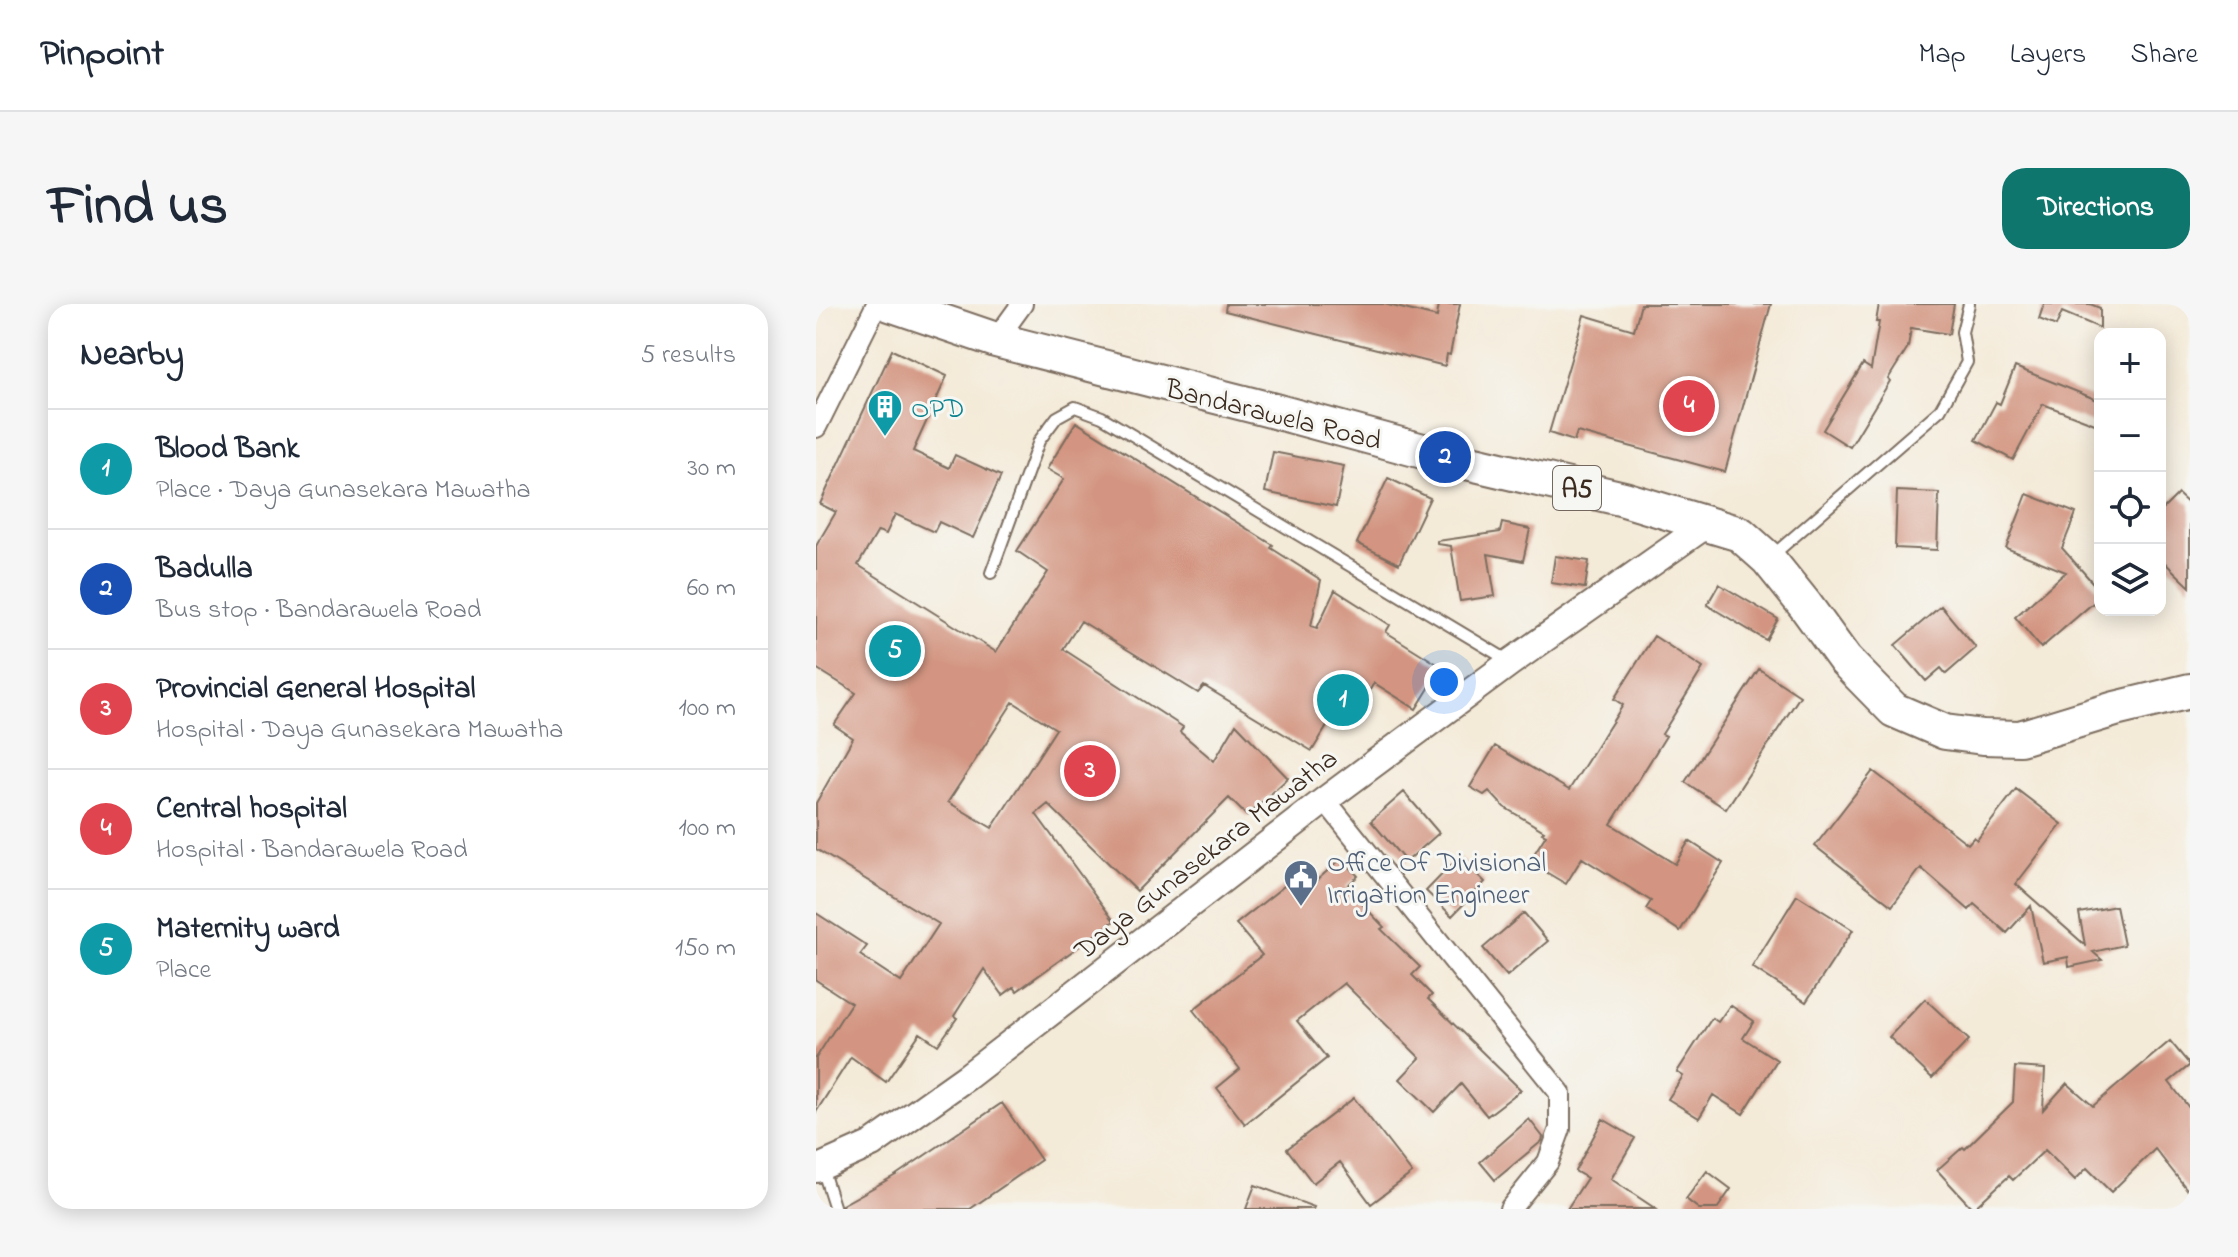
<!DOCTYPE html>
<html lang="en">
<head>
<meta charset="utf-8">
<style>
  :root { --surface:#fff; --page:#f6f6f7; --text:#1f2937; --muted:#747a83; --line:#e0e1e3; --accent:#0f766e }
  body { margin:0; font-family:"Indie Flower",sans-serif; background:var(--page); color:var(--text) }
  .controls { position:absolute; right:24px; top:24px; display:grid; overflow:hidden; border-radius:16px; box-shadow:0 4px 20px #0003 }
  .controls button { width:72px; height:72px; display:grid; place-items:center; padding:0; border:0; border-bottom:2px solid var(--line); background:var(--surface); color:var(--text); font:40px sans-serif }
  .you { position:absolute; left:628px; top:378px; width:28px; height:28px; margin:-20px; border:6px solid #fff; border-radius:50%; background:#1a73e8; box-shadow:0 0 0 12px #1a73e833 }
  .badge { display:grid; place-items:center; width:52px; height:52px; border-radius:50%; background:var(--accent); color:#fff; font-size:26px; font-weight:700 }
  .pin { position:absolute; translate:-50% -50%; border:4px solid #fff; box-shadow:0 2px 8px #0006 }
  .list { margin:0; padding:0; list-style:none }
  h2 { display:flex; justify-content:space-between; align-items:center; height:104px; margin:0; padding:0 32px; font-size:34px }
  h2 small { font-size:26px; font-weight:400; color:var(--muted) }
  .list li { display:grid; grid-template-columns:52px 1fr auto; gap:24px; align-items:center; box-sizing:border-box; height:120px; padding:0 32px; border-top:2px solid var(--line) }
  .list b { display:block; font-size:30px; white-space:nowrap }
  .list p { margin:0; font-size:26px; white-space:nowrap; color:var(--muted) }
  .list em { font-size:26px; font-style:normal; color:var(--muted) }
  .icon { flex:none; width:44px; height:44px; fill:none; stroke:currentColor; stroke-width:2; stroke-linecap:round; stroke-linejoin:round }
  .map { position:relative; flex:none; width:1374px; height:905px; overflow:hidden; border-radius:24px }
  header { display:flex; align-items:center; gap:48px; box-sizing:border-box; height:112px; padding:0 40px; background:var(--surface); border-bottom:2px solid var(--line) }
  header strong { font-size:38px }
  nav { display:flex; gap:44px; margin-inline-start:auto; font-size:28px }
  .intro { display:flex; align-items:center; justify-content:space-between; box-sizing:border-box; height:192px; padding:0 48px }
  h1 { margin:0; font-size:56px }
  .button { padding:20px 36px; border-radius:24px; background:var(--accent); color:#fff; font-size:28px; font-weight:700 }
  main { display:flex; gap:48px; padding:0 48px }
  aside { flex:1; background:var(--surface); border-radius:24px; box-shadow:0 4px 20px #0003 }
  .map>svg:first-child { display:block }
  .building { fill:#d39581; fill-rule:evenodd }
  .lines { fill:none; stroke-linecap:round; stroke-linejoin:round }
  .service-casing { stroke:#7c6d5f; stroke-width:14 }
  .minor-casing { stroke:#7c6d5f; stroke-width:24 }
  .tertiary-casing { stroke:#7c6d5f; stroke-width:30 }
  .trunk-casing { stroke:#7c6d5f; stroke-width:38 }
  .service { stroke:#fff; stroke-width:10 }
  .minor { stroke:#fff; stroke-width:20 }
  .tertiary { stroke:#fff; stroke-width:26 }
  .trunk { stroke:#fff; stroke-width:34 }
  .labels { text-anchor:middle; stroke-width:6; stroke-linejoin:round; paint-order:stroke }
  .shield { fill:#f6f6f2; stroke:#73675e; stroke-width:2 }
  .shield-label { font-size:26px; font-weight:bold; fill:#3b2a1e }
  .culture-label { font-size:28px; fill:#0d838f; stroke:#f6f6f2; text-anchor:start }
  .street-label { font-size:28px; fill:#3b2a1e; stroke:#f6f6f2 }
  .service-label { font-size:28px; fill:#4e5e75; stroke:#f6f6f2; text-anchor:start }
</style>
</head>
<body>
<header>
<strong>Pinpoint</strong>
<nav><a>Map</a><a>Layers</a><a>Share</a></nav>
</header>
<div class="intro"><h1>Find us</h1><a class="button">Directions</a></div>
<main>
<aside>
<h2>Nearby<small>5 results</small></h2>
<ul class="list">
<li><span class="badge" style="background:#0f9aa8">1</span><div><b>Blood Bank</b><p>Place · Daya Gunasekara Mawatha</p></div><em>30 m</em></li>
<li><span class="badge" style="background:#1a4fb4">2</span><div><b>Badulla</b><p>Bus stop · Bandarawela Road</p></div><em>60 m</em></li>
<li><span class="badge" style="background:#e0444e">3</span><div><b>Provincial General Hospital</b><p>Hospital · Daya Gunasekara Mawatha</p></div><em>100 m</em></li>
<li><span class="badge" style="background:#e0444e">4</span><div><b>Central hospital</b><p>Hospital · Bandarawela Road</p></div><em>100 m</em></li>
<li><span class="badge" style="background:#0f9aa8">5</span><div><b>Maternity ward</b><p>Place</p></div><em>150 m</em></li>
</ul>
</aside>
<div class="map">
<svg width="1374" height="905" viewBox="0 0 1374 905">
  <rect width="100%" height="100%" fill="#f6f6f2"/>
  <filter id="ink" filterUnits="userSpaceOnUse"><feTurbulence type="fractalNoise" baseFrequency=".0125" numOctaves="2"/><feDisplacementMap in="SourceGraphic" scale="16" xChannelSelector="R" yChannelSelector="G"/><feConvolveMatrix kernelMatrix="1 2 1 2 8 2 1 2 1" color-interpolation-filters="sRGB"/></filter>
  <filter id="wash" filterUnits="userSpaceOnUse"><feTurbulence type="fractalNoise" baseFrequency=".006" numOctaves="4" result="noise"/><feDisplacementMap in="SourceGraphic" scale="32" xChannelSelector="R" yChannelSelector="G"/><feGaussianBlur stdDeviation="1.8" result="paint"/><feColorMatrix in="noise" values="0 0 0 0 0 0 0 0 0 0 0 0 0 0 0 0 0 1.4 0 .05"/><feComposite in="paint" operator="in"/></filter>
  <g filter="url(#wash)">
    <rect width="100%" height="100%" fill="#f4ead8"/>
    <g id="blocks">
      <!-- building -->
      <path class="building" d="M410 0H568L621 13 623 0H644L634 51 631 50 629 62 409 7Z
        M825 0H955L909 168 761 128 758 137 733 129 768 11 818 26Z
        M1063 0H1138L1133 30 1095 24 1092 43 1072 75 1074 77 1034 143 1007 126 1047 60 1055 65 1063 18H1060Z
        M1228 0H1274L1284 4V24L1246 8 1240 22 1223 15Z
        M76 46 131 72 97 147 133 164 139 151 185 172 157 234 123 218 118 228 79 210 70 230 62 227 42 261 180 348 232 268 201 247 248 175 231 165 260 118 457 241 455 244 505 276 495 322 501 324 519 286 574 321 570 328 626 363 600 405 558 379 542 406 537 403 527 421 516 414 496 447 388 382 382 389 265 317 247 345 367 423 364 428 398 457 420 420 472 474 431 512 413 494 321 587 232 500 220 510 298 617 201 687 198 683 187 691 168 665 138 712 141 714 122 741 104 729 70 778 35 753 0 808V754L35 699 0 676V609L51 642 44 651 85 678 123 620 0 545V499L37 434 18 421 40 389 0 364V242L20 208 4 200ZM197 398 240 425 176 524 132 498Z
        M1199 63 1284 97V122L1227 100 1197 156 1160 136 1180 98 1184 100Z
        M457 148 528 162 520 203 449 188Z
        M572 174 614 194 583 260 541 239Z
        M1081 187 1123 189 1121 246 1079 244Z
        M1211 190 1260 209 1246 244 1284 287V293L1225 344 1199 313 1250 268 1190 244Z
        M1362 190 1374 201V283L1344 254V208Z
        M686 219 714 225 707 257 672 250 679 292 644 297 635 242 621 240V237L684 228Z
        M739 252 773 257 769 284 735 279Z
        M903 280 962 315 950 336 891 301Z
        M1125 302 1160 344 1130 370 1125 364 1110 377 1079 341Z
        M838 332 887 364 846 430 850 432 795 520 859 560 873 537 907 559 864 627 830 605 835 597 766 554 750 580 713 558 730 531 726 529 728 527 688 503 673 487 668 491 654 483 679 442 753 486 807 401 798 395Z
        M943 365 984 392 910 505 869 478Z
        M1057 467 1152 540 1158 533 1161 536 1200 485 1246 520 1200 580 1269 641 1263 609 1300 602 1308 641 1277 648 1286 656 1253 663 1252 653 1227 658 1215 602 1191 629 1158 600 1153 606 1105 564 1076 602 999 542Z
        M588 488 623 529 590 558 555 517Z
        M643 553 669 578 636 612 610 587Z
        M526 554 542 572 530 583 568 623 565 625 604 663 596 671 616 691 612 695 705 786 671 812 645 780 618 808 584 775 604 754 528 679 481 717 511 754 429 820 401 784 424 765 377 706 446 651 420 620 472 579 483 592Z
        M981 591 1037 626 990 698 936 663Z
        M708 609 732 637 691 672 667 644Z
        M1109 695 1153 736 1116 774 1073 733Z
        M914 701 938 717 927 734 961 756 927 810 897 791 883 814 852 795 867 772 861 768 896 714 902 718Z
        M1354 737 1374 761 1353 778 1374 805V889L1339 845 1295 888 1271 864 1259 876 1229 846 1197 876 1193 872 1157 905 1121 866 1147 843 1149 845 1197 798 1199 763 1229 765 1227 806 1251 779 1277 802Z
        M538 794 596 869 555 900 524 858 497 879 471 845Z
        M186 799 225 856 154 905H27L26 901 80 871Z
        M713 815 727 833 726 837 679 876 664 858Z
        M787 815 819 834 795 875 840 905H751L771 874 759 867Z
        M891 867 915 885 901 905H883L870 895Z
        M439 881 498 903 497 905H430Z"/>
    </g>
  </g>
  <g filter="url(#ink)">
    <use href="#blocks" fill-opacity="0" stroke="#7c6d5f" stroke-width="2"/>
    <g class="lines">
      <defs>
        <path id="service" d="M957 251 1124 106 1151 58 1146 28 1153 0
          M175 269 223 137 241 113 259 103 286 113 693 357
          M6 864 19 905"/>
        <path id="minor" d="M180 36 206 0
          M0 123 61 0
          M509 496 744 789V825L732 858 694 905"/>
        <path id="tertiary" d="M0 865 56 840 152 772 509 496 695 358 891 220"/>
        <path id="trunk" d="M74 0 180 36 451 105 629 153 808 195 924 230 952 255 989 301 1029 356 1078 406 1129 428 1167 433 1204 434 1299 405 1374 387"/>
      </defs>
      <!-- service casing -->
      <use href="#service" class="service-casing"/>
      <!-- minor casing -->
      <use href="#minor" class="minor-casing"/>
      <!-- tertiary casing -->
      <use href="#tertiary" class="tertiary-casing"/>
      <!-- trunk casing -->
      <use href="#trunk" class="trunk-casing"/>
      <!-- service -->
      <use href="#service" class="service"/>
      <!-- minor -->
      <use href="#minor" class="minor"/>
      <!-- tertiary -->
      <use href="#tertiary" class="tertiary"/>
      <!-- trunk -->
      <use href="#trunk" class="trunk"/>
    </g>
  </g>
  <!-- icons -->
  <defs>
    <symbol id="building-pin" viewBox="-11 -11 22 30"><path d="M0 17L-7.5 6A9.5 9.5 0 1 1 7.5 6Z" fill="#0f9aa8" stroke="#f6f6f2"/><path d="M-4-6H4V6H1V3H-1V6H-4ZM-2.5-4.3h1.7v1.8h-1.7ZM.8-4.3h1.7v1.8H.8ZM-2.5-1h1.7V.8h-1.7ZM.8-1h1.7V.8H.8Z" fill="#fff"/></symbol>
    <symbol id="civic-pin" viewBox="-11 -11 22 30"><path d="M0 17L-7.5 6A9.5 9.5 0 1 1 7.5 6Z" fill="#5c6f8a" stroke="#f6f6f2"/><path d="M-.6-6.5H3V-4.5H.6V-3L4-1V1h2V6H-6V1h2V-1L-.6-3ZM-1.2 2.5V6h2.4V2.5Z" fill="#fff"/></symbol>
  </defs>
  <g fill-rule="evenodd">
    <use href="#building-pin" x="49" y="83" width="40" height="54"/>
    <use href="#civic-pin" x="465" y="553" width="40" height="54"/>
  </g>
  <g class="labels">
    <!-- shield labels -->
    <rect class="shield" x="737" y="162" width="48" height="44" rx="6"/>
    <g class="shield-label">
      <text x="761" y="193">A5</text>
    </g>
    <!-- culture labels -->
    <g class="culture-label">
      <text x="95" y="113">OPD</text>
    </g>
    <!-- street labels -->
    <g class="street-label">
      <text transform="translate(458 109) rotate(14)" y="10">Bandarawela Road</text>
      <text transform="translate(389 549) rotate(-38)" y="10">Daya Gunasekara Mawatha</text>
    </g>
    <!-- service labels -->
    <g class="service-label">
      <text x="511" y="567">Office Of Divisional<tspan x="511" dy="32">Irrigation Engineer</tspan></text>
    </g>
  </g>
</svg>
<div class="controls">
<button>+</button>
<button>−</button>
<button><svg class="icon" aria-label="locate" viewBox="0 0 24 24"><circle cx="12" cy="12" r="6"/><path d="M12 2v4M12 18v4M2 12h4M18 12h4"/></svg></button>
<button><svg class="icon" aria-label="layers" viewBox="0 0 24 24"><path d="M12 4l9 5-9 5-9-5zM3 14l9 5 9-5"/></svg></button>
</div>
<div class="you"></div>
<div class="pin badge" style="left:527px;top:396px;background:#0f9aa8">1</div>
<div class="pin badge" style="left:629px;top:153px;background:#1a4fb4">2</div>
<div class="pin badge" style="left:274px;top:467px;background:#e0444e">3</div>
<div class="pin badge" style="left:873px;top:102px;background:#e0444e">4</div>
<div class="pin badge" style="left:79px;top:347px;background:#0f9aa8">5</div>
</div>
</main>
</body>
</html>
